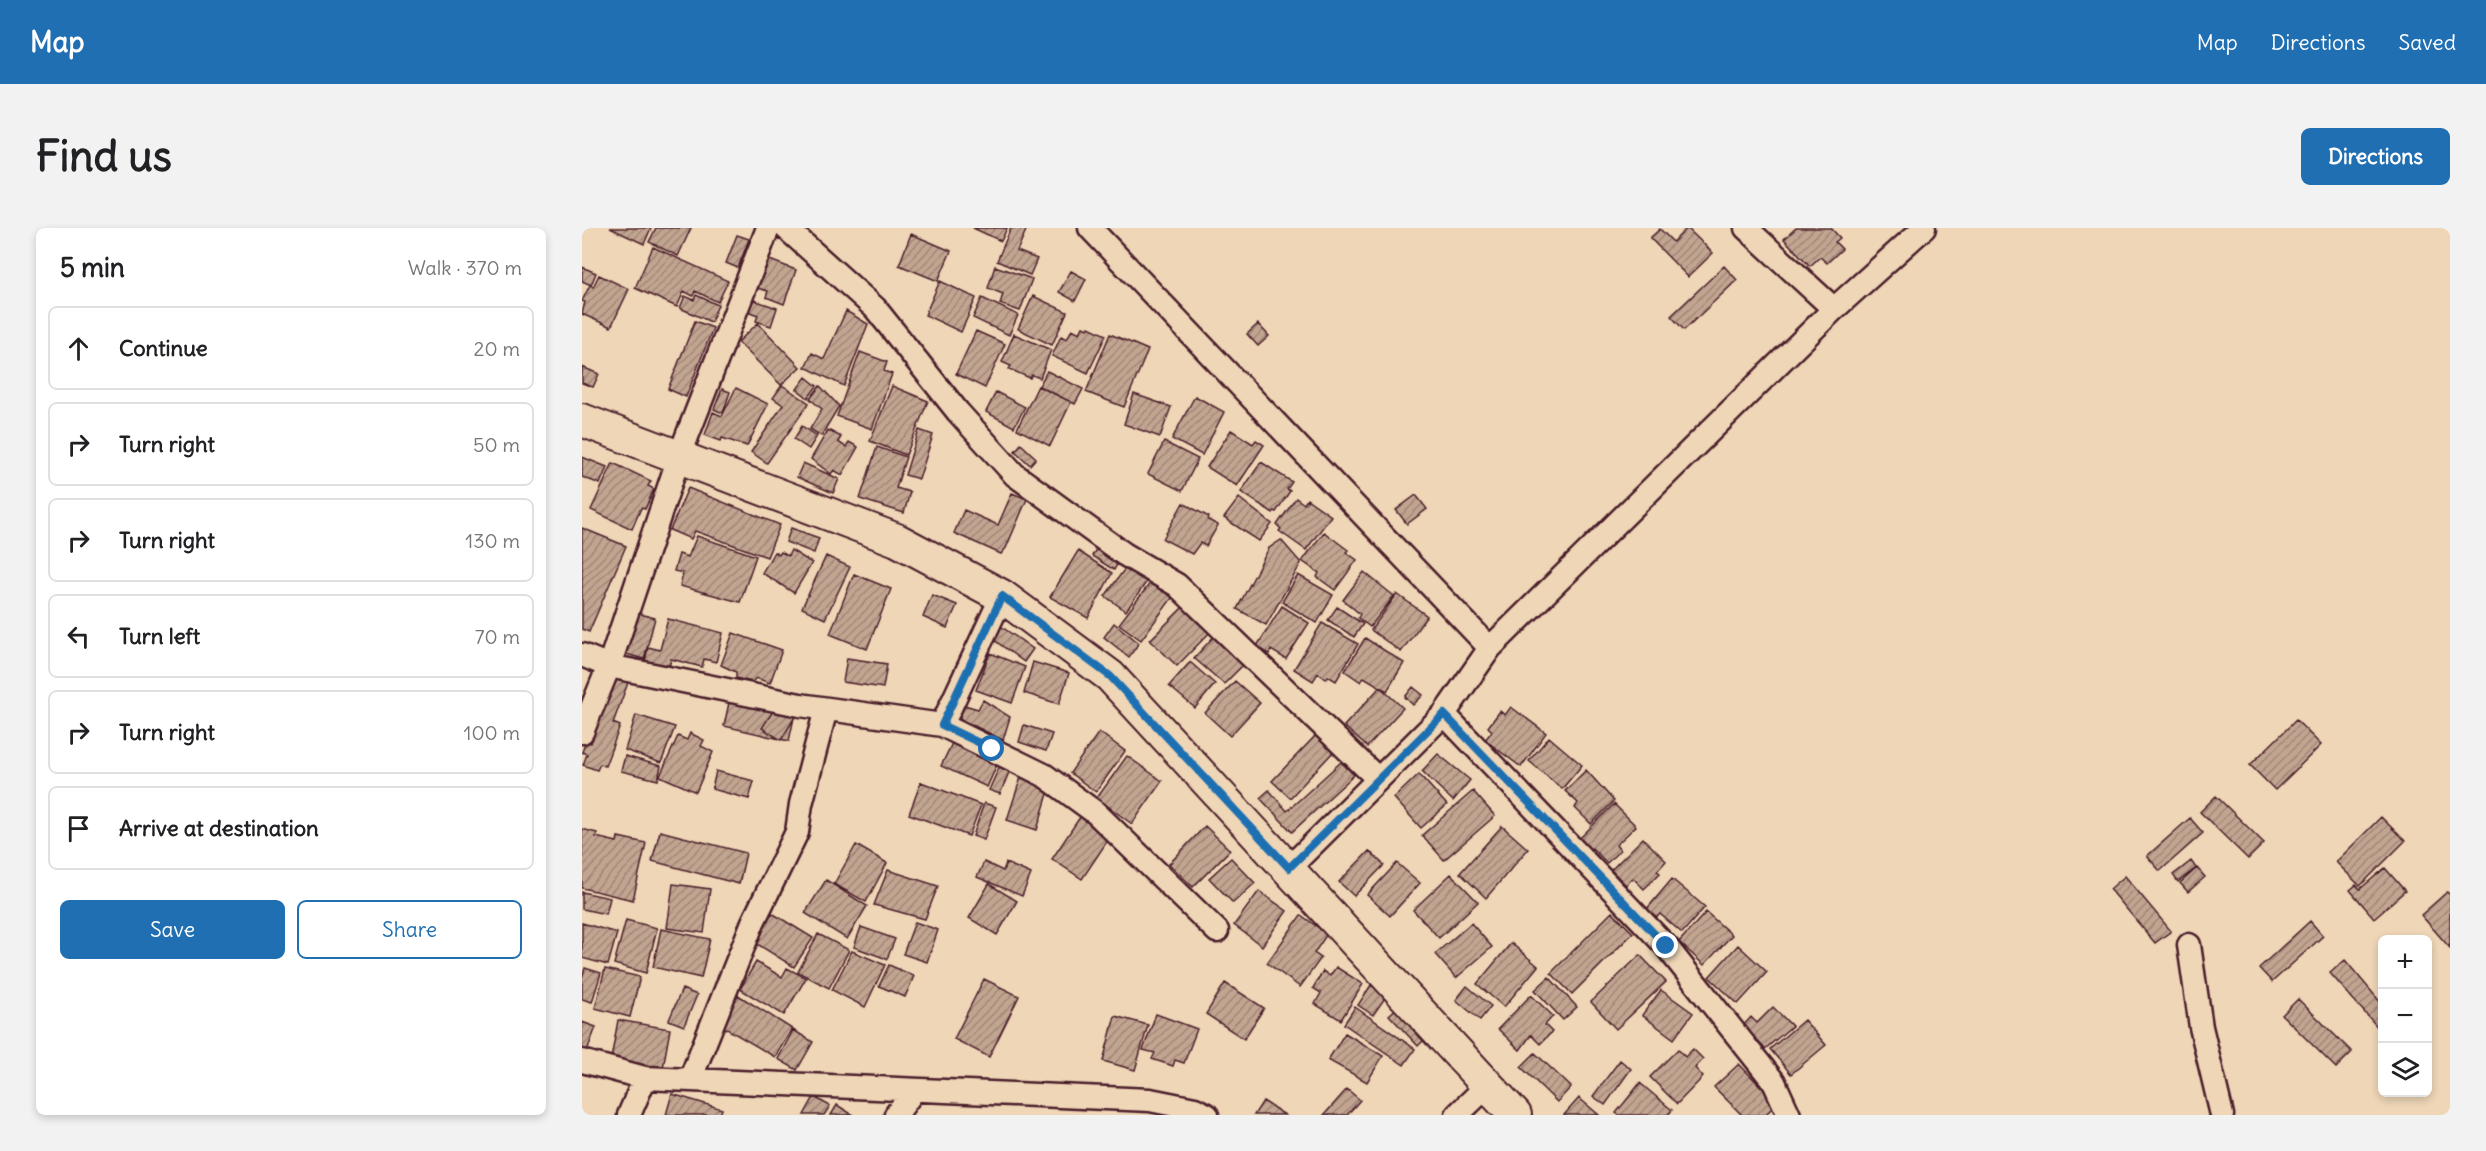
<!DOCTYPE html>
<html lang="en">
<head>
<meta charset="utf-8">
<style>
  :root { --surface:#fff; --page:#f2f2f2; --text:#202124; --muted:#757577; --line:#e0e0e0; --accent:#1f6fb2 }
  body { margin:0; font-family:Delius,sans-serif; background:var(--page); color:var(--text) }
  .controls { position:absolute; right:18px; bottom:18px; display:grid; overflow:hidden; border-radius:9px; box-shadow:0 3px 9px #0003 }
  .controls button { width:54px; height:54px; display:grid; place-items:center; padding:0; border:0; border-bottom:2px solid var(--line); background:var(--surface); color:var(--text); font:30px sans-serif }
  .stop { position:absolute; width:18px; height:18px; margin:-14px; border:4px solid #1f6fb2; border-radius:50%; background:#fff }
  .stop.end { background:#1f6fb2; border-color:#fff; box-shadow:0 2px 6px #0008 }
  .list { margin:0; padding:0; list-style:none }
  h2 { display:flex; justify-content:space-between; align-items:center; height:78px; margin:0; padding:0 24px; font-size:26px }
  h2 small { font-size:20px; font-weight:400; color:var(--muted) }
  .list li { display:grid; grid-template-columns:39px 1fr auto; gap:18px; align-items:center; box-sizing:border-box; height:84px; margin:0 12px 12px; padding:0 12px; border:2px solid var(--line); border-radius:9px }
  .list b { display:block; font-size:22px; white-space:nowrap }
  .list em { font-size:20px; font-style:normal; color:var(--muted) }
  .actions { display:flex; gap:12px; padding:18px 24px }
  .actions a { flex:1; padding:14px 0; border:2px solid var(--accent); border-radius:9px; text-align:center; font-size:21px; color:var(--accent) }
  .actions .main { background:var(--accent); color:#fff }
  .icon { flex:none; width:33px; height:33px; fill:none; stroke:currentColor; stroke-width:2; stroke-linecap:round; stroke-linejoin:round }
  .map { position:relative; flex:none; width:1868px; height:887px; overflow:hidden; border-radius:9px }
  header { display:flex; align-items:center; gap:36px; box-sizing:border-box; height:84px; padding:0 30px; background:var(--accent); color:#fff }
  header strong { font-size:28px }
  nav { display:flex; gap:33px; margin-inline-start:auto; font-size:21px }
  .intro { display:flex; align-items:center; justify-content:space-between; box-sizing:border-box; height:144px; padding:0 36px }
  h1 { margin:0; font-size:42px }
  .button { padding:15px 27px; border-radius:9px; background:var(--accent); color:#fff; font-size:21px; font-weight:700 }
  main { display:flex; gap:36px; padding:0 36px }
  aside { flex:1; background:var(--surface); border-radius:9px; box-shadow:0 3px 9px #0003 }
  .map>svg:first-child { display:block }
  .building { fill:url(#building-hatch); stroke:#4a1f2b; stroke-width:1.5 }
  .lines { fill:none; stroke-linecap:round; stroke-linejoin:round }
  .street-casing { stroke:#4a1f2b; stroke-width:27 }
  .secondary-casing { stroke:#4a1f2b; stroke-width:36 }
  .street { stroke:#eed6b6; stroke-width:22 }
  .secondary { stroke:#eed6b6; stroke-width:32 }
  .route { stroke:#1f6fb2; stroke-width:8 }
</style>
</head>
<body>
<header>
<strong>Map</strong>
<nav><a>Map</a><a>Directions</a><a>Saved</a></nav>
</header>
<div class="intro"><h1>Find us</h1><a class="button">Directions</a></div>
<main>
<aside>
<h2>5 min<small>Walk · 370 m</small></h2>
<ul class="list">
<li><svg class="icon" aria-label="ahead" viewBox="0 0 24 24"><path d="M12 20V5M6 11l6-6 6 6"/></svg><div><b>Continue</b></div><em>20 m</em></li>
<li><svg class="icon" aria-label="right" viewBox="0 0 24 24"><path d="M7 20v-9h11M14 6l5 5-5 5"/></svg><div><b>Turn right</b></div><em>50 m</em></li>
<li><svg class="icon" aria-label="right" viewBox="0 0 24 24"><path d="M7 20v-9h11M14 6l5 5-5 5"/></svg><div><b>Turn right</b></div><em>130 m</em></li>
<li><svg class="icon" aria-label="left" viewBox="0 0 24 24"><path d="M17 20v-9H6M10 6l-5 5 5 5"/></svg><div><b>Turn left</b></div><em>70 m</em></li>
<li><svg class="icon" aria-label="right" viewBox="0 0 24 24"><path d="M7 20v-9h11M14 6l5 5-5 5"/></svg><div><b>Turn right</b></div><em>100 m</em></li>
<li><svg class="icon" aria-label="arrive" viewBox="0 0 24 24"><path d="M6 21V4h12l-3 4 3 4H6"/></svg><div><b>Arrive at destination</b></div></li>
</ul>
<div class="actions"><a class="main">Save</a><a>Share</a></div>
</aside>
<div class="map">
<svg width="1868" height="887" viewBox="0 0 1868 887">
  <defs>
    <pattern id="building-hatch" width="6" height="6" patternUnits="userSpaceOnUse" patternTransform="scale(1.5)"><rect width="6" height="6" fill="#c2a591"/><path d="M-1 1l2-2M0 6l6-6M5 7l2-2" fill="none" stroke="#a08677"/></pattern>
  </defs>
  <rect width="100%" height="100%" fill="#eed6b6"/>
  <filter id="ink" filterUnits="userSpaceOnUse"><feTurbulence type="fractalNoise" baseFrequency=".0167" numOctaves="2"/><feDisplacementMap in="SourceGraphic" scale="12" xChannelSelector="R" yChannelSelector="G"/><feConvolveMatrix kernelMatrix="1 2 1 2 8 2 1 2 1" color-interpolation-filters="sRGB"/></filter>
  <g filter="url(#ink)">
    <!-- building -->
    <path class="building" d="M28 0H69L62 16Z
      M74 0H109L96 28 67 14Z
      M391 0H425L419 13Z
      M429 0H445L435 23 455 31 448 47 415 33Z
      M1105 0 1131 25 1106 49 1068 10 1078 1 1091 14Z
      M1214 0H1249L1258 10 1253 14 1260 21 1245 35 1238 29 1228 38 1202 11Z
      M329 6 369 23 356 53 317 37Z
      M155 7 167 11 156 40 144 35Z
      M71 19 146 53 136 74 113 63 111 68 102 63 95 79 53 60Z
      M185 31 214 42 202 76 184 69 186 63 175 60Z
      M413 38 450 51 438 83 418 76 421 66 406 60Z
      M1142 38 1155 52 1102 102 1089 88Z
      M0 39 14 45 9 57 0 53Z
      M489 43 504 51 493 73 477 64Z
      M17 47 47 61 29 99 0 86 3 74 0 73 8 57 11 59Z
      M358 53 394 70 379 104 343 87Z
      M114 67 136 77 129 94 98 80 103 68 112 72Z
      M451 68 485 84 470 117 436 101Z
      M400 70 436 87 427 107 391 90Z
      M169 71 195 80 189 98 174 93 176 87 165 83Z
      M264 83 286 96 262 158 223 139 230 125 242 131Z
      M113 93 131 100 104 169 86 161Z
      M176 95 218 139 199 157 156 114Z
      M676 96 687 108 676 118 665 106Z
      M501 99 506 101 507 99 524 107 506 145 470 128 479 108 485 111 490 101 498 105Z
      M394 103 423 116 403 160 374 146Z
      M432 106 469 122 458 150 450 147 448 150 427 141 429 138 420 134Z
      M528 106 566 122 542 179 504 164Z
      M278 124 305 134 302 143 310 146 290 201 255 188Z
      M0 139 17 146 11 159 0 155Z
      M465 143 501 161 493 176 457 158Z
      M224 149 235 158 226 170 215 161Z
      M200 157 227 175 185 235 169 224 201 177 191 170Z
      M238 158 257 178 239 208 228 201 240 181 228 171Z
      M310 158 346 173 324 227 288 213Z
      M456 158 489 174 468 218 435 201Z
      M154 160 186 176 165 218 140 210 139 213 123 207 131 184 140 188Z
      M140 161 148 164 141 185 132 181Z
      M414 164 443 179 432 199 404 184Z
      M552 166 589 179 578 209 542 196Z
      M613 168 642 184 620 227 590 211Z
      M220 198 235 208 227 221 212 211Z
      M246 202 259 209 256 214 264 219 267 214 276 219 260 247 252 242 249 246 229 231Z
      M337 202 351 207 337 251 323 247Z
      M649 202 671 216 674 212 682 217 655 258 625 239Z
      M582 214 616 231 600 263 566 246Z
      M439 216 454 230 448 237 433 223Z
      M295 219 324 229 314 260 328 264 322 285 278 271Z
      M0 229 25 239 18 256 0 249Z
      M679 234 710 254 705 261 708 263 694 284 692 283 691 285 659 264Z
      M31 235 69 253 66 258 72 261 63 281 59 280 50 301 9 282Z
      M221 235 257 251 251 265 215 249Z
      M106 260 198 297 185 329 113 303 109 311 88 302Z
      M430 265 445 271 424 320 419 326 372 305 382 282 416 297Z
      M834 267 845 281 825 296 814 282Z
      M657 270 690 296 677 313 642 290Z
      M714 270 722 276 725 271 749 288 724 322 697 303 699 301 695 297Z
      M601 275 627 289 626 292 636 297 624 318 618 315 610 326 581 311Z
      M0 300 44 318 7 404 0 401Z
      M209 300 237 310 232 325 204 314Z
      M742 304 766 322 764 324 775 332 753 362 735 349 737 345 720 333Z
      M115 308 174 328 158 374 98 358 101 345 92 343 97 326 106 329Z
      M699 312 719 335 684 397 655 381 687 320Z
      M517 316 539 329 532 342 510 328Z
      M209 322 230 335 212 365 180 345 192 324 197 327 199 324 206 328Z
      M496 323 530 345 506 390 468 369Z
      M244 328 268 339 243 391 220 380Z
      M547 335 568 349 544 383 523 368Z
      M782 344 812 368 788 399 776 390 778 386 761 372Z
      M272 346 309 361 285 421 248 406Z
      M716 347 751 367 735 395 700 374Z
      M572 350 593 366 559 412 537 396Z
      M815 366 845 388 819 424 789 402Z
      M350 367 375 377 365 400 341 389Z
      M607 373 633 399 595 438 568 412Z
      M700 378 727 395 704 431 689 422 687 426 675 418Z
      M755 379 781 396 772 409 746 392Z
      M55 385 73 390 62 431 44 426Z
      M86 391 141 405 134 434 122 431 120 439 89 431 87 440 63 434 66 419 78 422Z
      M413 394 451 421 442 434 404 406Z
      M532 395 557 415 547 429 522 409Z
      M740 395 776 416 754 453 746 448 744 451 736 445 731 453 712 441Z
      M636 404 667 431 642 456 612 430Z
      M151 405 200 422 188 455 174 450 170 454 154 450V444L139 437Z
      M783 410 822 435 805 463 782 449 779 454 763 443Z
      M408 425 443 439 430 475 394 462Z
      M265 430 305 436 301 460 261 454Z
      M451 434 487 445 477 476 442 465Z
      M608 434 633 456 613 480 587 458Z
      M31 445 47 452 31 495 38 498 23 538 18 536 15 542 1 537 5 526 0 524 4 513 9 515 19 488 15 486Z
      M653 453 678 475 648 508 623 485Z
      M798 459 821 480 785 519 762 498Z
      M831 459 841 467 831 477 823 469Z
      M148 470 213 485 207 513 142 498Z
      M401 472 428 489 421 512 372 488 379 476 396 481Z
      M195 477 213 489 199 512 180 500Z
      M929 479 964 505 939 539 903 512 910 503 906 499 918 483 923 487Z
      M54 487 93 499 79 535 43 522Z
      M1714 492 1739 517 1693 562 1668 537Z
      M442 497 470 506 464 523 437 514Z
      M517 504 543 523 514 564 488 545Z
      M108 505 122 512 119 518 131 524 114 564 78 548 96 508 105 512Z
      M735 506 752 523 708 570 690 553Z
      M374 507 418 530 405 559 359 538Z
      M967 509 1000 537 980 561 947 533Z
      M856 526 888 552 871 573 840 543Z
      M43 528 79 538 76 552 39 543Z
      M545 528 580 553 550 596 515 570Z
      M420 533 430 537 418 566 407 562Z
      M759 534 772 547 710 604 678 570 687 562 705 583Z
      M1004 542 1032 573 1009 596 993 580 996 575 983 563Z
      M134 543 172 553 167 571 130 561Z
      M837 546 865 577 839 600 812 570Z
      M439 549 468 559 455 602 425 592Z
      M339 554 399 577 387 608 327 586Z
      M891 563 913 588 862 632 840 607Z
      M1634 568 1682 615 1666 631 1618 584Z
      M402 575 414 579 402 612 391 608Z
      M1032 576 1054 598 1034 617 1038 622 1025 635 1010 620 1007 623 996 612Z
      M498 589 528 609 500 651 470 631Z
      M1799 589 1823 613 1778 658 1754 634Z
      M1608 590 1621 605 1578 643 1565 628Z
      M623 598 648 622 611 659 587 636Z
      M920 598 946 621 904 670 878 645Z
      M0 601 15 605 14 609 35 614 36 609 64 615 51 672 0 660Z
      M78 603 164 625 157 656 70 633Z
      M1061 610 1084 633 1075 643 1078 645 1062 661 1051 650 1044 657 1029 642Z
      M274 617 305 635 284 674 252 656Z
      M787 623 802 637 772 668 757 654Z
      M649 630 673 655 651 675 627 650Z
      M1609 633 1614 640 1596 654 1591 647Z
      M402 634 421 643 424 635 449 646 440 668 395 649Z
      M815 635 838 655 808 688 785 667Z
      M1615 640 1623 649 1606 664 1598 655Z
      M1803 640 1823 663 1792 690 1768 662 1774 657 1778 661Z
      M306 642 356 658 343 691 292 677Z
      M869 646 896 674 857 710 831 682Z
      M1543 648 1589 703 1573 715 1528 661Z
      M1090 651 1123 679 1100 705 1078 686 1074 690 1064 682Z
      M244 652 285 678 265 711 223 685Z
      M91 656 128 661 122 705 85 700Z
      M407 656 435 673 415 707 387 690Z
      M677 663 705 683 680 718 652 697Z
      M0 664 28 670 24 686 0 681Z
      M1865 664 1868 667V720L1839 687Z
      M1030 684 1051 705 990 766 969 745Z
      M1124 684 1150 707 1122 737 1097 714Z
      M190 685 231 710 212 739 172 714Z
      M719 687 745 706 732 725 739 730 718 759 685 735Z
      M44 692 75 700 64 745 32 736Z
      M1728 693 1741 708 1690 754 1677 740Z
      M333 694 356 702 345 734 321 726Z
      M0 695 35 705 26 737 0 730Z
      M889 695 910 719 874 750 853 726Z
      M279 699 313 711 305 731 272 719Z
      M79 701 128 711 119 750 71 739Z
      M236 706 267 722 247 760 216 744Z
      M929 715 956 738 922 779 895 756Z
      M1156 717 1185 744 1156 776 1127 749Z
      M270 723 303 737 283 779 250 762Z
      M1058 727 1084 754 1034 801 1009 774Z
      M1763 732 1800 776V800L1798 802 1748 745Z
      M174 734 200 749 205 740 224 750 202 787 158 761Z
      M307 737 332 748 323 769 297 758Z
      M754 739 781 756 759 792 733 776 739 765 731 760 741 743 748 748Z
      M3 740 19 745 10 774 0 771V750Z
      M23 741 58 749 48 789 13 780Z
      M967 749 995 779 981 792 953 762Z
      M402 751 437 768 407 829 372 811Z
      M643 755 682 780 662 811 624 786Z
      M789 757 805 767 791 787 776 777Z
      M885 758 909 778 898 792 874 772Z
      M100 761 115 767 102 798 87 792Z
      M1079 762 1111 785 1092 811 1060 787Z
      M156 767 210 801 193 829 138 797Z
      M949 767 971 788 963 797 970 804 958 816 949 807 938 822 916 801Z
      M1716 771 1770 824 1754 840 1700 787Z
      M817 778 845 809 836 818 807 787Z
      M773 779 833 821 822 837 762 796Z
      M1191 779 1210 798 1183 821 1161 798 1169 789 1175 795Z
      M574 786 615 801 602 835 593 832 591 838 570 831 573 825 561 822Z
      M533 788 566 797 553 842 521 833Z
      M36 792 88 801 81 840 29 831Z
      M1222 792 1244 817 1209 846 1188 821Z
      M0 794 14 799 3 828 0 827Z
      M211 802 231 814 215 842 196 831Z
      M763 805 801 828 785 854 746 832Z
      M1096 821 1103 829 1111 821 1121 831 1113 840 1121 849 1095 876 1068 849Z
      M953 825 989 859 975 874 939 839Z
      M1038 832 1049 841 1023 877 1011 868Z
      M1157 836 1195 875 1183 887H1160L1132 859Z
      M1058 855 1090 882 1086 887H1037L1034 885Z
      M765 861 778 872 765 887H742Z
      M90 866 140 881 138 887H84Z
      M232 869 248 878 242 887H222Z
      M997 870 1017 887H982Z
      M681 873 703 887H672Z
      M255 877 271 887H249Z"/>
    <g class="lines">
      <defs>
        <path id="street" d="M204 0 293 80 376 184 433 247 542 326 595 357 796 551
          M508 0 908 420
          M1164 0 1252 81
          M0 427 27 438 218 477 360 497 462 547 514 585 635 703
          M862 486 1084 718 1192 854 1207 887
          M360 497 420 368
          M0 504 27 438 97 229 186 0
          M707 640 862 486 908 420 1252 81 1342 0
          M1607 717 1619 799 1640 887
          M0 833 63 850 568 872 613 881 625 887
          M108 852 171 694 215 604 219 576 244 481
          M47 887 63 850
          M314 887 332 862
          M875 887 906 857"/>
        <path id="secondary" d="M0 192 315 312 420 368 528 448 933 887"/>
      </defs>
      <!-- street casing -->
      <use href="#street" class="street-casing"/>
      <!-- secondary casing -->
      <use href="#secondary" class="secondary-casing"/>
      <!-- street -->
      <use href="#street" class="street"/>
      <!-- secondary -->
      <use href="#secondary" class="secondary"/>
    </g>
  </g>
  <g class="lines" filter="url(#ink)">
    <!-- route -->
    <path class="route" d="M410 521 360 497 420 368 528 448 707 640 862 486 1084 718"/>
  </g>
</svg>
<div class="controls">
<button>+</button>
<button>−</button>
<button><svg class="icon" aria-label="layers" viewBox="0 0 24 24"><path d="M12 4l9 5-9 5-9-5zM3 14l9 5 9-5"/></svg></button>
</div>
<div class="stop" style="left:410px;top:521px"></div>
<div class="stop end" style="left:1084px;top:718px"></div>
</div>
</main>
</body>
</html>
